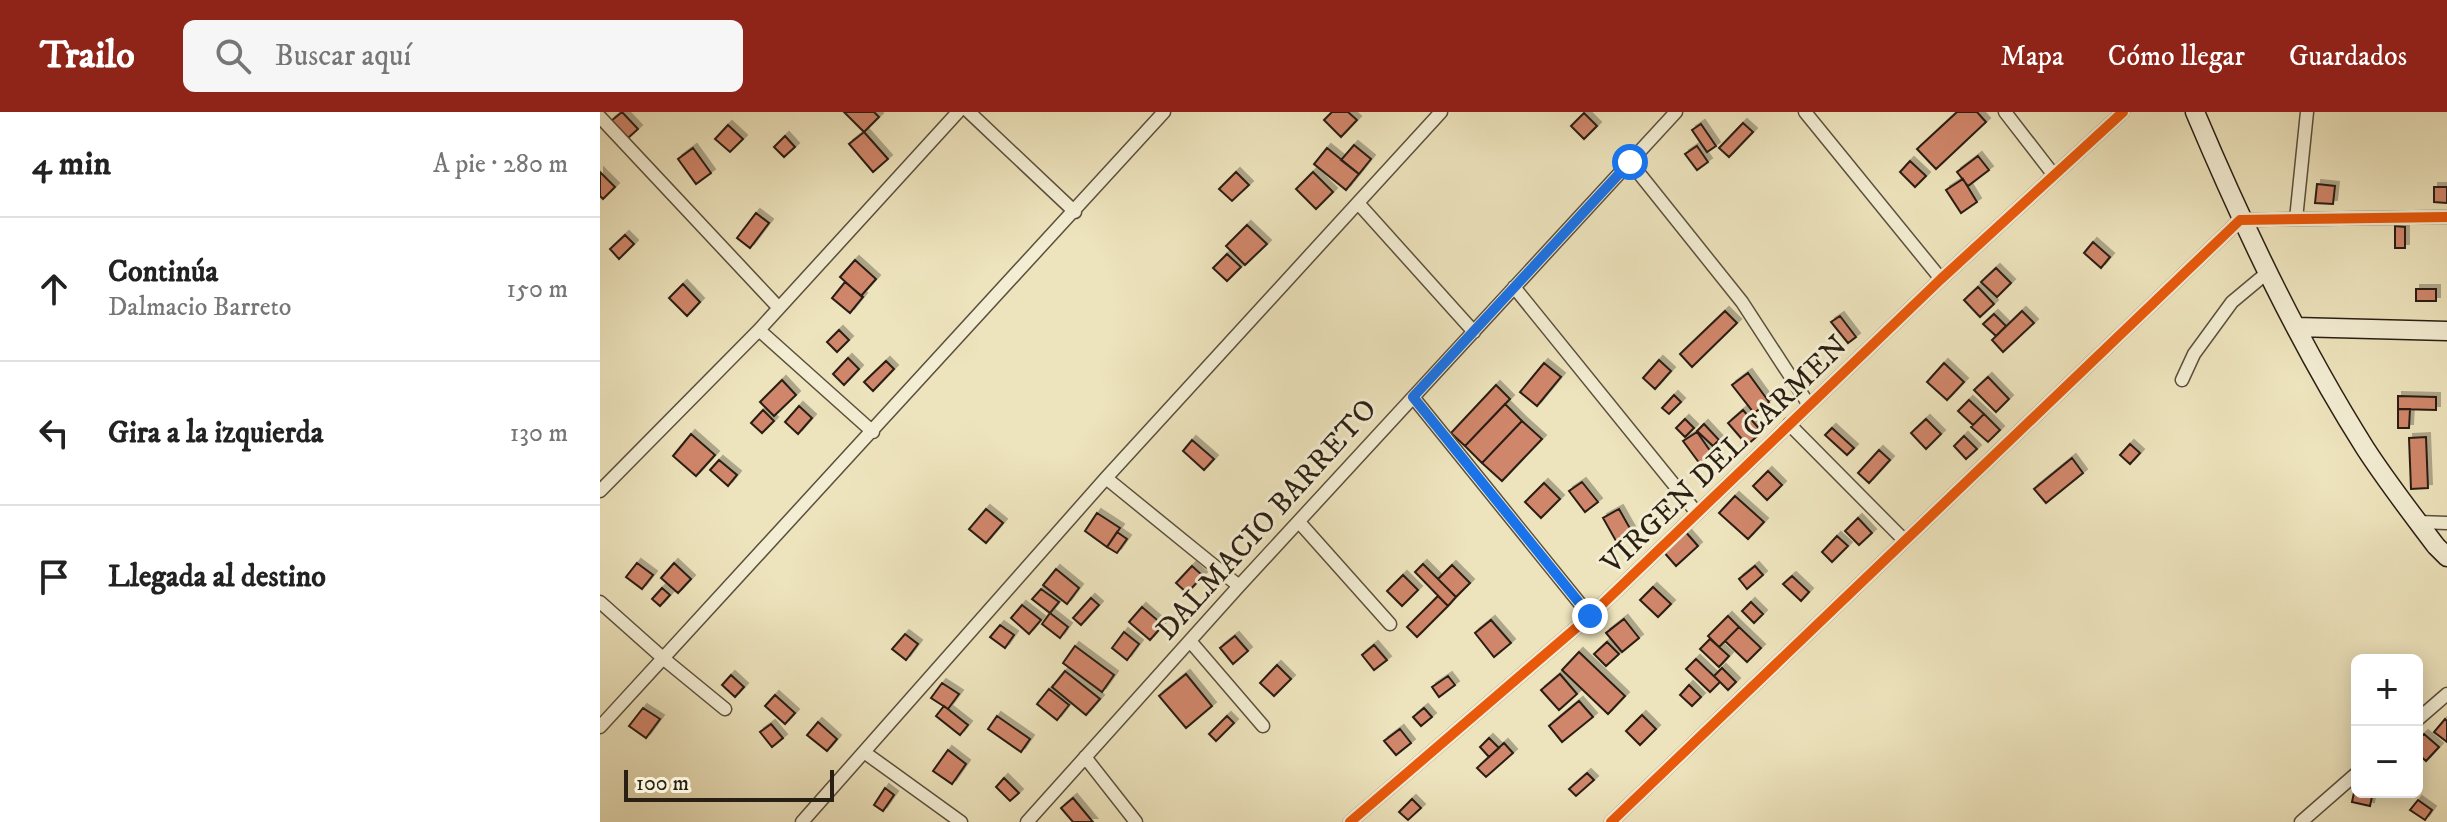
<!DOCTYPE html>
<html lang="es">
<head>
<meta charset="utf-8">
<style>
  :root { --surface:#fff; --page:#f6f6f6; --text:#222; --muted:#767676; --line:#e0e0e0; --accent:#8f2418 }
  body { margin:0; font-family:"IM FELL DW Pica",serif; background:var(--page); color:var(--text) }
  .controls { position:absolute; right:24px; bottom:24px; display:grid; overflow:hidden; border-radius:12px; box-shadow:0 4px 20px #0003 }
  .controls button { width:72px; height:72px; display:grid; place-items:center; padding:0; border:0; border-bottom:2px solid var(--line); background:var(--surface); color:var(--text); font:40px sans-serif }
  .scale { position:absolute; left:24px; bottom:20px; width:210px; box-sizing:border-box; padding-left:8px; border:4px solid #2a1f13; border-top:0; font-size:22px; line-height:28px; white-space:nowrap; color:#2a1f13; -webkit-text-stroke:6px #f3edd3; paint-order:stroke }
  .stop { position:absolute; width:24px; height:24px; margin:-18px; border:6px solid #1a73e8; border-radius:50%; background:#fff }
  .stop.end { background:#1a73e8; border-color:#fff; box-shadow:0 2px 8px #0008 }
  .list { margin:0; padding:0; list-style:none }
  h2 { display:flex; justify-content:space-between; align-items:center; height:104px; margin:0; padding:0 32px; font-size:34px }
  h2 small { font-size:26px; font-weight:400; color:var(--muted) }
  .list li { display:grid; grid-template-columns:52px 1fr auto; gap:24px; align-items:center; box-sizing:border-box; height:144px; padding:0 32px; border-top:2px solid var(--line) }
  .list b { display:block; font-size:30px; white-space:nowrap }
  .list p { margin:0; font-size:26px; white-space:nowrap; color:var(--muted) }
  .list em { font-size:26px; font-style:normal; color:var(--muted) }
  .icon { flex:none; width:44px; height:44px; fill:none; stroke:currentColor; stroke-width:2; stroke-linecap:round; stroke-linejoin:round }
  .map { position:relative; flex:none; width:1847px; height:710px; overflow:hidden }
  header { display:flex; align-items:center; gap:48px; box-sizing:border-box; height:112px; padding:0 40px; background:var(--accent); color:#fff }
  header strong { font-size:38px }
  nav { display:flex; gap:44px; margin-inline-start:auto; font-size:28px }
  .search { width:560px; height:72px; background:var(--page); display:flex; align-items:center; gap:20px; box-sizing:border-box; padding:0 28px; border-radius:12px; color:var(--muted); font-size:30px }
  main { display:flex }
  aside { flex:1; background:var(--surface) }
  .map>svg:first-child { display:block }
  .building { fill:#d0866b; stroke:#2a1f13; stroke-width:2; filter:url(#shadow) }
  .lines { fill:none; stroke-linecap:round; stroke-linejoin:round }
  .street-casing { stroke:#5b503d; stroke-width:15 }
  .secondary-casing { stroke:#2a1f13; stroke-width:21 }
  .street { stroke:#f3edd3; stroke-width:12 }
  .secondary { stroke:#f3edd3; stroke-width:18 }
  .cycleway-casing { stroke:#f3edd3; stroke-width:15 }
  .cycleway { stroke:#e8590c; stroke-width:10 }
  .route { stroke:#1a73e8; stroke-width:10 }
  .labels { text-anchor:middle; stroke-width:6; stroke-linejoin:round; paint-order:stroke }
  .street-label { font-size:30px; fill:#2a1f13; stroke:#f3edd3 }
</style>
</head>
<body>
<header>
<strong>Trailo</strong>
<div class="search"><svg class="icon" aria-label="search" viewBox="0 0 24 24"><circle cx="10" cy="10" r="6"/><path d="M15 15l6 6"/></svg>Buscar aquí</div>
<nav><a>Mapa</a><a>Cómo llegar</a><a>Guardados</a></nav>
</header>
<main>
<aside>
<h2>4 min<small>A pie · 280 m</small></h2>
<ul class="list">
<li><svg class="icon" aria-label="ahead" viewBox="0 0 24 24"><path d="M12 20V5M6 11l6-6 6 6"/></svg><div><b>Continúa</b><p>Dalmacio Barreto</p></div><em>150 m</em></li>
<li><svg class="icon" aria-label="left" viewBox="0 0 24 24"><path d="M17 20v-9H6M10 6l-5 5 5 5"/></svg><div><b>Gira a la izquierda</b></div><em>130 m</em></li>
<li><svg class="icon" aria-label="arrive" viewBox="0 0 24 24"><path d="M6 21V4h12l-3 4 3 4H6"/></svg><div><b>Llegada al destino</b></div></li>
</ul>
</aside>
<div class="map">
<svg width="1847" height="710" viewBox="0 0 1847 710">
  <defs>
    <filter id="shadow"><feDropShadow dx="4" dy="-4" stdDeviation="0" flood-color="#0004"/></filter>
  </defs>
  <rect width="100%" height="100%" fill="#ede3bc"/>
  <filter id="stains"><feTurbulence type="fractalNoise" baseFrequency=".0025" numOctaves="4"/><feColorMatrix values="0 0 0 0 .2 0 0 0 0 .09 0 0 0 0 .02 0 0 0 .5 -.17"/></filter>
  <radialGradient id="worn" r=".72"><stop offset=".6" stop-color="#630" stop-opacity="0"/><stop offset="1" stop-color="#630" stop-opacity=".3"/></radialGradient>
  <!-- building -->
  <path class="building" d="M22 0 38 17 28 26 11 9Z
    M244 0H274L279 5 264 20Z
    M732 0H748L757 8 741 25 724 8Z
    M1357 0H1377L1386 10 1336 57 1317 37Z
    M984 1 997 14 984 27 971 14Z
    M1143 11 1153 20 1129 45 1119 36Z
    M1101 12 1116 34 1107 40 1092 18Z
    M128 13 143 27 130 40 115 27Z
    M264 20 288 47 273 60 249 32Z
    M185 24 195 35 184 45 174 35Z
    M754 33 771 47 759 62 741 48Z
    M1097 34 1108 50 1097 58 1085 42Z
    M93 36 111 61 96 72 78 47Z
    M727 36 759 62 746 78 714 52Z
    M1378 44 1389 58 1368 74 1357 60Z
    M1310 49 1326 64 1315 75 1300 60Z
    M0 60 15 75 3 87 0 84Z
    M636 60 649 73 632 89 619 77Z
    M713 60 733 80 716 97 696 77Z
    M1363 67 1377 90 1361 101 1346 78Z
    M1717 72 1735 74 1733 92 1715 91Z
    M1834 75H1847V91L1834 90Z
    M156 101 169 111 150 136 137 126Z
    M647 113 667 132 645 153 626 134Z
    M1795 114 1805 115V136H1795Z
    M25 123 34 132 19 147 10 137Z
    M1493 130 1510 145 1501 156 1484 141Z
    M627 142 641 155 627 169 613 156Z
    M255 148 276 167 261 184 240 165Z
    M1396 156 1411 171 1397 185 1381 170Z
    M245 170 263 185 250 201 232 186Z
    M83 172 100 190 87 204 69 186Z
    M1378 175 1394 192 1380 205 1364 188Z
    M1816 177H1836V189H1816Z
    M1125 199 1137 211 1092 255 1080 242Z
    M1422 199 1434 211 1403 240 1392 228Z
    M1394 202 1406 214 1396 224 1383 212Z
    M1240 204 1256 225 1248 231 1231 210Z
    M239 218 249 228 237 240 227 230Z
    M248 246 259 257 244 273 233 262Z
    M1059 248 1071 259 1055 277 1043 266Z
    M286 249 294 257 273 279 264 270Z
    M944 251 961 265 937 294 920 280Z
    M1344 251 1364 270 1347 288 1327 270Z
    M1148 261 1169 290 1154 301 1132 273Z
    M1388 265 1409 287 1396 300 1374 278Z
    M182 268 196 283 174 304 160 290Z
    M896 273 910 287 865 334 851 321Z
    M1074 283 1081 290 1069 302 1062 296Z
    M1798 284 1836 285V298L1798 297Z
    M1369 288 1384 302 1373 313 1358 299Z
    M905 292 922 309 882 351 865 334Z
    M199 294 212 306 198 322 185 310Z
    M1798 297H1810L1809 316H1798Z
    M163 298 174 309 162 321 151 311Z
    M1143 298 1162 320 1147 333 1128 311Z
    M1384 302 1400 318 1388 330 1371 315Z
    M1085 307 1094 316 1085 325 1076 316Z
    M1326 307 1341 322 1326 337 1311 321Z
    M922 309 942 327 902 369 882 351Z
    M1104 312 1119 328 1113 334 1097 319Z
    M1232 316 1254 336 1247 343 1225 323Z
    M1097 320 1113 343 1100 352 1083 329Z
    M91 322 115 343 96 364 73 344Z
    M1364 324 1377 337 1366 347 1354 334Z
    M1826 325 1828 376 1811 377 1809 326Z
    M592 328 614 347 604 358 583 339Z
    M1530 332 1540 341 1530 352 1520 343Z
    M1279 338 1290 348 1269 371 1258 361Z
    M1472 346 1483 361 1446 391 1434 377Z
    M119 348 137 363 128 374 110 358Z
    M1168 359 1182 373 1167 388 1153 374Z
    M982 370 998 390 985 400 969 379Z
    M944 371 960 387 941 406 925 390Z
    M1135 384 1164 410 1148 427 1119 401Z
    M386 397 403 411 386 431 369 417Z
    M1019 397 1032 420 1016 429 1003 406Z
    M497 401 520 416 507 435 485 419Z
    M1258 406 1272 421 1259 433 1245 419Z
    M1084 418 1098 434 1076 454 1062 438Z
    M517 420 527 427 517 441 507 435Z
    M1237 424 1248 434 1232 450 1222 440Z
    M37 451 53 463 42 477 26 465Z
    M74 451 91 467 78 481 61 466Z
    M823 452 856 485 848 494 815 460Z
    M852 453 870 471 856 485 838 467Z
    M592 454 603 464 587 481 576 471Z
    M1155 454 1163 463 1147 477 1139 467Z
    M456 457 479 476 467 492 443 473Z
    M803 463 818 478 802 494 787 479Z
    M1192 464 1209 480 1201 489 1183 472Z
    M1053 475 1071 492 1058 505 1040 488Z
    M62 476 70 483 60 494 52 487Z
    M441 477 459 490 450 501 432 487Z
    M838 484 848 494 817 525 807 515Z
    M491 486 499 493 481 513 473 506Z
    M1151 490 1163 502 1154 511 1142 499Z
    M422 493 441 508 429 522 411 506Z
    M542 495 563 513 550 528 529 510Z
    M450 501 468 515 460 526 442 512Z
    M1128 504 1139 515 1119 535 1108 524Z
    M1024 507 1039 526 1022 540 1006 521Z
    M891 508 911 531 894 545 875 521Z
    M400 513 414 523 405 536 390 525Z
    M1139 515 1161 536 1147 550 1125 529Z
    M524 520 539 532 527 548 512 536Z
    M305 522 318 532 306 548 292 537Z
    M635 524 648 539 633 552 620 536Z
    M1110 527 1129 544 1119 555 1100 537Z
    M1007 530 1019 542 1006 554 994 542Z
    M774 533 787 548 774 558 762 543Z
    M475 534 514 563 502 580 463 551Z
    M979 540 1025 584 1008 602 962 558Z
    M1096 547 1120 570 1110 580 1086 557Z
    M677 553 691 567 674 584 660 571Z
    M1122 556 1136 570 1128 578 1114 564Z
    M465 559 500 587 486 603 452 575Z
    M586 562 612 594 586 616 559 584Z
    M960 562 977 582 959 598 941 578Z
    M131 563 144 575 135 585 122 573Z
    M848 564 855 573 839 585 832 575Z
    M342 571 359 582 348 597 331 586Z
    M1089 573 1101 585 1092 594 1080 583Z
    M449 577 469 593 457 608 437 592Z
    M175 583 195 601 185 612 165 594Z
    M979 589 993 605 962 630 949 614Z
    M344 594 368 613 360 623 336 604Z
    M43 596 60 607 46 626 29 614Z
    M824 596 832 605 821 614 813 605Z
    M1042 603 1056 617 1040 633 1026 619Z
    M397 604 430 627 421 640 388 617Z
    M627 604 634 611 616 629 609 622Z
    M1845 607 1847 609V630L1834 620Z
    M218 610 237 627 227 639 207 623Z
    M171 612 183 626 172 635 160 620Z
    M800 617 811 631 796 643 784 629Z
    M1824 622 1839 635 1826 649 1817 641V629Z
    M889 626 899 636 889 645 880 635Z
    M904 631 913 641 886 665 877 656Z
    M348 638 366 652 352 672 333 659Z
    M987 661 994 668 976 684 969 677Z
    M404 666 419 681 410 689 396 675Z
    M1756 671 1757 680H1773L1770 694 1752 690Z
    M285 676 294 683 283 699 274 693Z
    M473 686 493 710H473L461 696Z
    M812 687 821 696 808 708 799 700Z
    M1818 688 1832 698 1825 708 1810 698Z"/>
  <g class="lines">
    <defs>
      <path id="street" d="M369 0 475 100
        M1205 0 1341 167
        M1405 0 1453 62
        M0 5 179 196
        M1030 50 1142 190 1209 293
        M758 91 874 220
        M1696 107 1707 0
        M914 175 1097 401
        M159 218 273 320
        M1582 268 1594 242 1632 190 1668 160
        M813 285 990 504
        M1189 312 1304 428
        M506 366 639 474
        M0 379 159 218 358 0
        M699 410 790 512
        M1818 410 1847 411
        M0 490 64 547 125 597
        M590 529 663 614
        M1817 608 1847 582
        M0 615 564 0
        M264 640 361 710
        M485 645 536 710
        M202 710 506 366 841 0
        M427 710 639 474 1076 0
        M750 710 990 504 1341 167 1523 0
        M1011 710 1640 108 1847 105
        M1701 710 1757 661"/>
      <path id="secondary" d="M1595 0C1644 116 1698 230 1765 336 1787 370 1812 402 1836 434L1847 445
        M1696 215 1847 219"/>
    </defs>
    <!-- street casing -->
    <use href="#street" class="street-casing"/>
    <!-- secondary casing -->
    <use href="#secondary" class="secondary-casing"/>
    <!-- street -->
    <use href="#street" class="street"/>
    <!-- secondary -->
    <use href="#secondary" class="secondary"/>
    <defs>
      <path id="cycleway" d="M750 710 990 504 1341 167 1523 0
        M1011 710 1640 108 1847 105"/>
    </defs>
    <!-- cycleway casing -->
    <use href="#cycleway" class="cycleway-casing"/>
    <!-- cycleway -->
    <use href="#cycleway" class="cycleway"/>
  </g>
  <g class="lines">
    <!-- route -->
    <path class="route" d="M990 504 813 285 1030 50"/>
  </g>
  <g class="labels">
    <!-- street labels -->
    <g class="street-label">
      <text transform="translate(1124 342) rotate(-44)" y="10">VIRGEN DEL CARMEN</text>
      <text transform="translate(666 407) rotate(-48)" y="10">DALMACIO BARRETO</text>
    </g>
  </g>
  <rect width="100%" height="100%" filter="url(#stains)"/>
  <rect width="100%" height="100%" fill="url(#worn)"/>
</svg>
<div class="controls">
<button>+</button>
<button>−</button>
</div>
<div class="scale">100 m</div>
<div class="stop" style="left:1030px;top:50px"></div>
<div class="stop end" style="left:990px;top:504px"></div>
</div>
</main>
</body>
</html>
